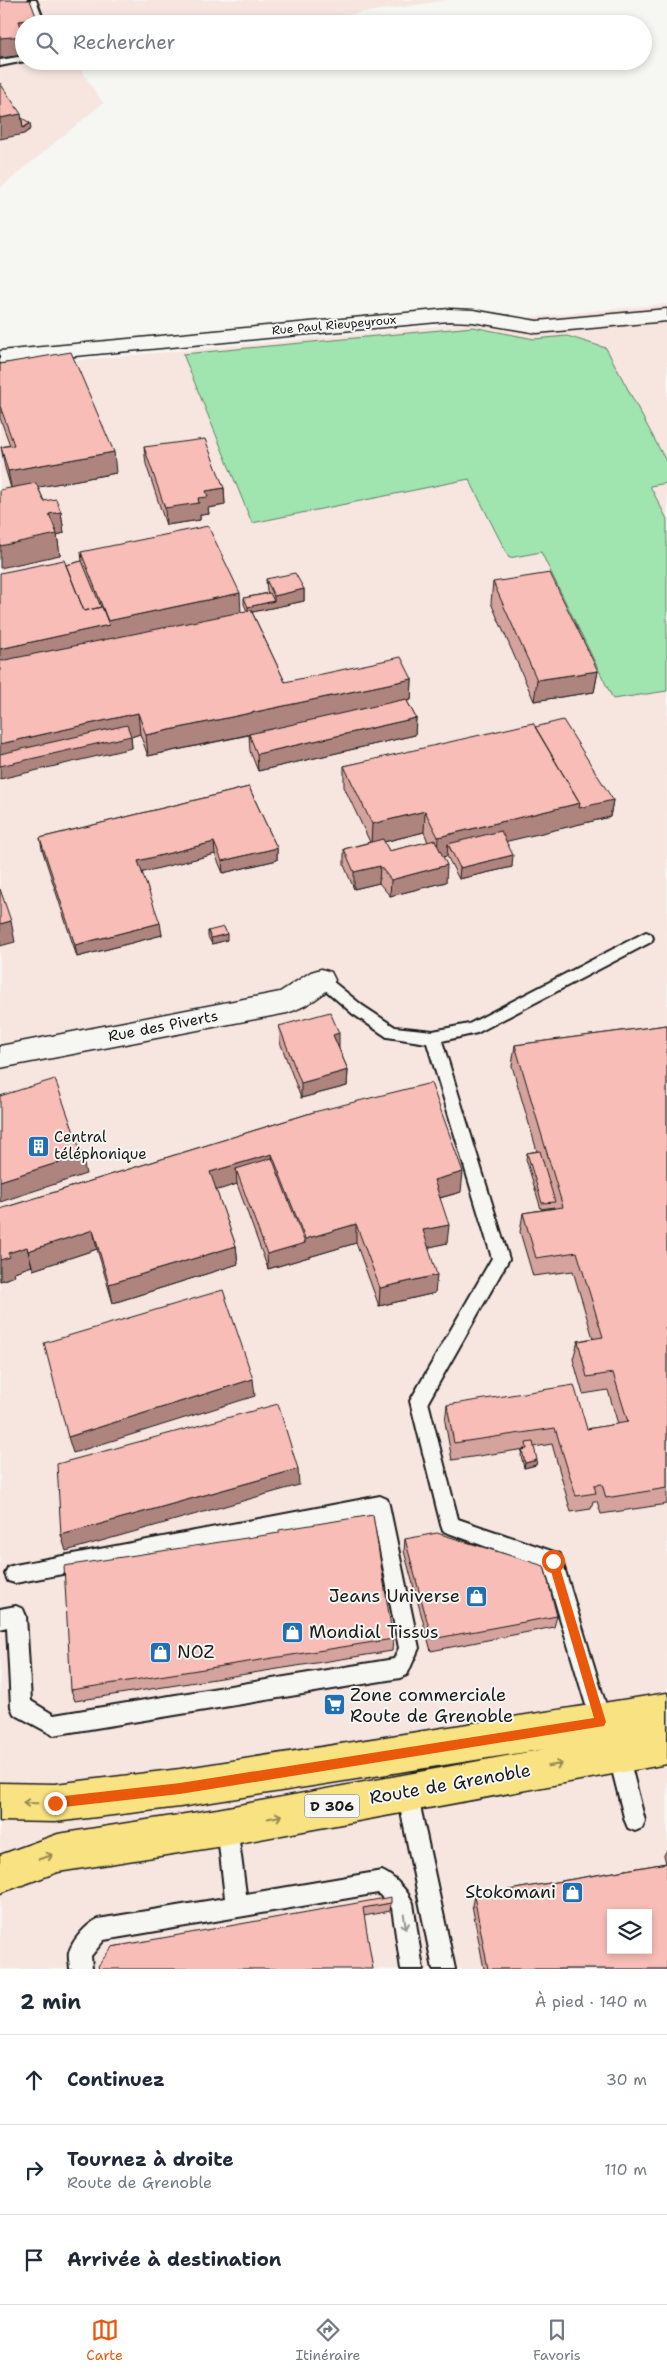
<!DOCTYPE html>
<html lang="fr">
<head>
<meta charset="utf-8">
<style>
  :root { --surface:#fff; --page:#f6f6f7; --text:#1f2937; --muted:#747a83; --line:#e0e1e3; --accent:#ea580c }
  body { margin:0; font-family:"Shantell Sans",sans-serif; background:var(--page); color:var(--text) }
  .controls { position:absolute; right:15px; bottom:15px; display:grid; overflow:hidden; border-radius:0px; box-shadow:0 2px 8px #0003 }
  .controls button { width:45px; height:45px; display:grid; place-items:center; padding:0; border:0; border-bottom:1px solid var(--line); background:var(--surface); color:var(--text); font:25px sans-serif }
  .stop { position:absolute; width:15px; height:15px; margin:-11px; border:4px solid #ea580c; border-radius:50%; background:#fff }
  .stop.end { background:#ea580c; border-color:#fff; box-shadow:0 1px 5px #0008 }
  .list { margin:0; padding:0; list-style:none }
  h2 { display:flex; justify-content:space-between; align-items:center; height:65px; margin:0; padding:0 20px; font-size:21px }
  h2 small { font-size:16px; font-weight:400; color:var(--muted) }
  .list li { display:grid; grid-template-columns:32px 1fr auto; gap:15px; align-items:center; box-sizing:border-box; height:90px; padding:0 20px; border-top:1px solid var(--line) }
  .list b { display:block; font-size:19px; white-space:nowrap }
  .list p { margin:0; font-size:16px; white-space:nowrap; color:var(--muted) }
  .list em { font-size:16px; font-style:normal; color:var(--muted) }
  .icon { flex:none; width:28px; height:28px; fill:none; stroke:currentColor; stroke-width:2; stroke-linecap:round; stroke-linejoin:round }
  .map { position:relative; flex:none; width:667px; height:1969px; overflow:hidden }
  .search { position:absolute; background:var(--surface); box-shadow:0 2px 8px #0003; left:15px; right:15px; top:15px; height:55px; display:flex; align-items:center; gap:12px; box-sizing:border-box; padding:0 18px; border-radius:28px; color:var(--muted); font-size:19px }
  .sheet { height:335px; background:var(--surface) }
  nav { display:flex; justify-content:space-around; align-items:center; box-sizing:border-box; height:70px; border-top:1px solid var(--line); background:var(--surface); font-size:14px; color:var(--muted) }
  nav a { display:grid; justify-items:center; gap:2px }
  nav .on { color:var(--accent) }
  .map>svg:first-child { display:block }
  .built { fill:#f7e5e0; fill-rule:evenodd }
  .green { fill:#a0e4af; stroke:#5e8066 }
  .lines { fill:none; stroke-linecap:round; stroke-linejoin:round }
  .service-casing { stroke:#1c1c1c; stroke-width:4 }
  .minor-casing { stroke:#1c1c1c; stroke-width:3 }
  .primary-casing { stroke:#1c1c1c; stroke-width:3 }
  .service { fill:#f6f6f2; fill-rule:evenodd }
  .minor { fill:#f6f6f2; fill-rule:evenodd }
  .primary { fill:#f8e281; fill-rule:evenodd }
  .wall { fill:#d5a39d; stroke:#1c1c1c; fill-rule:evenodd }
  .shaded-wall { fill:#ae847f; stroke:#1c1c1c }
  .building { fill:#f8bdb6; stroke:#1c1c1c; fill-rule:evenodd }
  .oneway { stroke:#958954 }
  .oneway2 { stroke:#949492 }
  .route { fill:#ea580c }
  .labels { text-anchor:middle; stroke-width:4; stroke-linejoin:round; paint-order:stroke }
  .far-street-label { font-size:12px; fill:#1c1c1c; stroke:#f6f6f2 }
  .shield { fill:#f6f6f2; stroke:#5d5d5c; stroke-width:1 }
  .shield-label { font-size:14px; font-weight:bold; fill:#1c1c1c }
  .street-label { font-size:15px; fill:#1c1c1c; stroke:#f6f6f2 }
  .poi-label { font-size:15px; fill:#1c1c1c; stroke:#f6f6f2; text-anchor:start }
  .near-poi-label { font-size:18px; fill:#1c1c1c; stroke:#f6f6f2; text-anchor:start }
  .near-street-label { font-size:18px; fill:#1c1c1c; stroke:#f6f6f2 }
</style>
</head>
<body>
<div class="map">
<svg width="667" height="1969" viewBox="0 0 667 1969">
  <rect width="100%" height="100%" fill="#f6f6f2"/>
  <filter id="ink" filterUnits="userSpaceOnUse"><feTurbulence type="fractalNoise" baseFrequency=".02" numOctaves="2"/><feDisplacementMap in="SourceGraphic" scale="10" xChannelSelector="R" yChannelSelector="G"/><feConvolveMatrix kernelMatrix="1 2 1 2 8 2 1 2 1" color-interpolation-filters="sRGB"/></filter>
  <g filter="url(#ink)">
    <!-- built -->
    <path class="built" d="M0 0H448L286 24H24V61H75L103 103 0 188Z
      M667 304V1969H0V368ZM611 1913H648V1950H611Z"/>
    <!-- green -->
    <path class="green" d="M473 327 534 339 567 336 606 348 667 463V483L650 486 667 519V691L613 699 541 552 509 558 469 479 252 523 183 354Z"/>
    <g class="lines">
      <defs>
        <path id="service" d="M28 0H36L45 24H37Z
          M24 56 25 61 0 66V60Z
          M646 932 651 934 653 938 651 942 477 1033 442 1041 509 1259 428 1402 458 1519 560 1554 611 1722 608 1729 601 1732 594 1729 591 1722 545 1568 443 1531 441 1525 410 1401 492 1258 427 1043 387 1037 353 1014 314 980 316 976 321 974 326 976 363 1006 395 1027 433 1031 469 1024Z
          M380 1496 387 1499 389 1505 419 1648 407 1675 400 1678 53 1735 14 1714 11 1707 7 1627 0 1629V1609L16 1606 23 1609 26 1616 31 1701 54 1715 394 1659 399 1648 373 1515 15 1583 8 1581 5 1574 8 1567 15 1565Z
          M618 1744 625 1747 628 1754 645 1821 642 1828 635 1831 628 1828 625 1821 608 1754 611 1747Z
          M407 1782 414 1785 417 1792 455 1969H433L397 1792 400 1785Z
          M227 1816 234 1819 237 1826 246 1894 382 1871C395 1877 407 1890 413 1903L423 1969H401L392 1908 378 1893 104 1940 91 1956 92 1969H70C70 1964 68 1957 69 1953 72 1940 87 1924 98 1919L225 1898 217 1826 220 1819Z"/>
        <path id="minor" d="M449 309 473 310 537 321 667 309V321L537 333 473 322 449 321 0 363V351Z
          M321 969 331 972 335 980C327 995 303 1008 287 1013L0 1068V1046L280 992 311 972Z"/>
        <path id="primary" d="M667 1693V1764L217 1847 58 1872 0 1893V1855L58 1834 217 1809 545 1749 180 1807 55 1822 0 1821V1783L55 1784 180 1769Z"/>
      </defs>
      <!-- service casing -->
      <use href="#service" class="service-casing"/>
      <!-- minor casing -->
      <use href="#minor" class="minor-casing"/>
      <!-- primary casing -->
      <use href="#primary" class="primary-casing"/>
      <!-- service -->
      <use href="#service" class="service"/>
      <!-- minor -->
      <use href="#minor" class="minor"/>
      <!-- primary -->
      <use href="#primary" class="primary"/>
    </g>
    <!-- wall -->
    <path class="wall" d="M0 364 116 473 38 487 44 501 61 512 64 533 57 535 60 555 11 488 5 468 1 447 10 445 0 418Z
      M144 447 224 488 225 505 208 508 209 514 200 515V520L166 525 146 464Z
      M81 552 241 612 247 611 244 604V598L268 593 267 591 266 579 304 589V601L252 612 285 682 412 679 411 700 407 701 416 718 415 735 258 771 250 751 249 735 148 756 140 734 131 737 132 748 66 565 82 561Z
      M493 582 598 671 594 692 534 701 491 603Z
      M535 727 613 800 610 817 506 841 512 867 459 879 447 856 443 857 446 882 390 896 379 883 354 889 344 865V849L370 842 344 787V766ZM424 832 428 842 389 851 384 842Z
      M249 787 277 848V860L223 873 215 854 142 872 162 935 77 957 42 849 40 838Z
      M208 931 227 940 212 944 208 937Z
      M667 1025V1504L601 1514 597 1501H593L591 1509 571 1512 552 1444 534 1447 536 1465 524 1468 521 1455 522 1450 525 1449 452 1460 445 1422 447 1405 587 1429 618 1424 608 1390 583 1394 573 1359 578 1341 593 1338 573 1271 533 1276 520 1232 523 1213 554 1208V1207L541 1209 526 1159 527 1153 537 1151 512 1066 515 1045Z
      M279 1026 339 1049 348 1070 347 1086 301 1098 280 1042Z
      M314 1112 461 1192 440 1198 447 1243 429 1247 435 1293 379 1306 356 1243 268 1269 237 1184 216 1190 236 1246 238 1264 113 1303 97 1249 33 1270 32 1266 14 1272 15 1276 0 1281V1209Z
      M279 1533 393 1639 392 1651 75 1701 71 1690Z
      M405 1539 557 1616 554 1627 431 1651 404 1551Z
      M667 1850V1969H484L472 1905 474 1896 666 1863 664 1855Z
      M391 1903 390 1911 364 1916 112 1947Z"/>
    <!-- shaded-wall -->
    <path class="shaded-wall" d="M37 19V24H24V55L0 58V38L19 21Z
      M21 114 23 128 30 123 31 129 24 134 0 139V118Z
      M114 452 116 473 12 492 8 471Z
      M224 488 225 505 208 508 209 514 200 515V520L166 525 165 508 198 498 206 491Z
      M61 512 64 533 57 535 60 555 0 568V546L49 514Z
      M304 589V601L248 613V607L274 601V596Z
      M240 593 241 614 0 666V649L109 625 108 621Z
      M598 671 594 692 534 701 537 680Z
      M412 679 411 700 148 756 146 735Z
      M138 713 140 734 131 737 132 748 0 779V744Z
      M416 718 415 735 258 771 257 754Z
      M613 800 610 817 453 854 448 844 447 856 437 858 438 837 580 803Z
      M425 811 424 832 371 845 372 824Z
      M214 842 215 854 140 873 138 861Z
      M277 848V860L223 873 222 861Z
      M513 855 512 867 459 879 460 868Z
      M447 865 446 882 390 896 391 880Z
      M380 866 379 883 354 889V872Z
      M11 921 15 942 0 946V924Z
      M160 923 162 935 77 957 75 945Z
      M227 934V940L212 944 211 938Z
      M339 1033V1050L333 1035Z
      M348 1070 347 1086 301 1098V1083Z
      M272 1154 273 1174 236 1169 237 1184 212 1192 210 1172Z
      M82 1155 86 1174 0 1202V1181Z
      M463 1172 461 1192 432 1200 434 1180Z
      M356 1224V1243L268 1269 267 1254 305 1243V1239Z
      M449 1225 447 1243 422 1249 423 1230Z
      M93 1230 97 1249 33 1270 28 1251Z
      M236 1246 238 1264 113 1303 109 1284Z
      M27 1247 32 1266 14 1272 15 1276 0 1281V1260L8 1253Z
      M437 1275 435 1293 379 1306 380 1288Z
      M253 1379 255 1396 73 1453 68 1437Z
      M537 1460 536 1465 524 1468 525 1463Z
      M298 1469 299 1485 66 1551 61 1535Z"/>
    <!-- building -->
    <path class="building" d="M0 0H30L37 19 19 21 24 36 0 38Z
      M0 83 21 114 0 118Z
      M22 118 30 123 23 128Z
      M71 352 114 452 8 471 1 447 14 445 0 406V364Z
      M205 439 224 488 206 491 208 497 198 498 199 503 165 508 144 447Z
      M36 483 44 501 56 499 61 512 49 514 57 534 0 546V490Z
      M208 526 240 593 108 621 81 552Z
      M64 560 84 611 102 607 109 625 0 649V573Z
      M82 561 101 607 84 611 66 565Z
      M295 573 304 589 274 596 266 579Z
      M550 573 598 671 537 680 493 582Z
      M270 593 274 601 248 607 244 598Z
      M251 610 285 682 401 657 412 679 146 735 138 713 0 744V661Z
      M406 699 416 718 257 754 249 734Z
      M563 720 613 800 579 808 580 803 535 727Z
      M533 723 580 803 438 837 425 811 372 824 344 766Z
      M127 725 131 736 0 766V754Z
      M249 787 277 848 222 861 214 842 138 861 160 923 75 945 40 838Z
      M501 831 513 855 460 868 448 844Z
      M383 839 389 851 435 840 447 865 391 880 380 866 354 872 344 849Z
      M0 889 11 921 0 924Z
      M224 927 227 934 211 938 208 931Z
      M330 1012 339 1033 333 1035 348 1070 301 1083 279 1026Z
      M667 1025V1327H665L667 1334V1488L606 1498 602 1484 594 1485 596 1493 576 1496 555 1428 454 1443 447 1405 574 1385 587 1429 628 1422 613 1373 587 1377 578 1341 603 1337 577 1252 536 1258 523 1213 563 1207 515 1045Z
      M55 1079 82 1155 0 1181V1096Z
      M431 1083 463 1172 434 1180 449 1225 423 1230 437 1275 380 1288 356 1224 305 1239 272 1154 210 1172 236 1246 109 1284 93 1230 28 1251 27 1247 8 1253 10 1257 0 1260V1209L314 1112Z
      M540 1151 555 1202 542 1203 527 1153Z
      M272 1158 305 1243 267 1254 236 1169Z
      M223 1290 253 1379 68 1437 44 1343Z
      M278 1404 298 1469 61 1535 57 1464Z
      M533 1442 537 1460 525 1463 522 1450 527 1449 526 1443Z
      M373 1515 393 1639 71 1690 64 1566 279 1533V1530Z
      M437 1533 544 1566 557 1616 432 1639 405 1539Z
      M667 1863V1969H488L474 1896ZM611 1913H648V1950H611Z
      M391 1897V1903L363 1908 373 1969H99L98 1966 112 1947Z"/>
    <!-- one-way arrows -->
    <defs><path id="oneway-shaft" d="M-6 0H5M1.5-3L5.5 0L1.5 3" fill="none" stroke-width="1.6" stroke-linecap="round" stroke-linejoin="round" transform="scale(1.25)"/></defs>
    <g class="oneway">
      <use href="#oneway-shaft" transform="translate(555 1765) rotate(-10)"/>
      <use href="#oneway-shaft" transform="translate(30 1803) rotate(-179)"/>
      <use href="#oneway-shaft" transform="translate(275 1817) rotate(-11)"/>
      <use href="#oneway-shaft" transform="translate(46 1857) rotate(-17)"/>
    </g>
    <use class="oneway2" href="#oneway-shaft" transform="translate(405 1922) rotate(81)"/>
  </g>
  <!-- route -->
  <path class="route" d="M553 1556 558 1561 606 1722 604 1726 180 1794 55 1808 51 1807 49 1803 55 1797 180 1783 594 1718 548 1561Z"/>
  <!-- icons -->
  <defs>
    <symbol id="building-square" viewBox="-11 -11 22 22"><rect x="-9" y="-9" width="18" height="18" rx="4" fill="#1f6fb2" stroke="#f6f6f2"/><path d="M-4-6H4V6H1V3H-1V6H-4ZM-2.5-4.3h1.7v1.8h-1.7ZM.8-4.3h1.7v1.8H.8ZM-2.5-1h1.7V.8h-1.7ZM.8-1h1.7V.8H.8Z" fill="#fff"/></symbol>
    <symbol id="shop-square" viewBox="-11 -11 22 22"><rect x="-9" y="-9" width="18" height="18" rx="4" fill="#1f6fb2" stroke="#f6f6f2"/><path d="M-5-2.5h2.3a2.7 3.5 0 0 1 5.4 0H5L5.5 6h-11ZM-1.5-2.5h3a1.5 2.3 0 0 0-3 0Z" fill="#fff"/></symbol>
    <symbol id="supermarket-square" viewBox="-11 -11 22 22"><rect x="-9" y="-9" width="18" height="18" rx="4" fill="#1f6fb2" stroke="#f6f6f2"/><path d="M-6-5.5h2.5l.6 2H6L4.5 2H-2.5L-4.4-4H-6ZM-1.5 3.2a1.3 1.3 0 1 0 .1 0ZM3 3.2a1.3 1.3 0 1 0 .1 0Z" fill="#fff"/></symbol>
  </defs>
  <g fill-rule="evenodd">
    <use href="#building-square" x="26" y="1134" width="25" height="25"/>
    <use href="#shop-square" x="464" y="1584" width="25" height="25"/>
    <use href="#shop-square" x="280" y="1620" width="25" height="25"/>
    <use href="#shop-square" x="148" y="1640" width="25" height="25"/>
    <use href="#supermarket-square" x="322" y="1692" width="25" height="25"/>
    <use href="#shop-square" x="560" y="1880" width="25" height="25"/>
  </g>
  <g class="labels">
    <!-- far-street labels -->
    <g class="far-street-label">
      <text transform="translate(334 325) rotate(-5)" y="4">Rue Paul Rieupeyroux</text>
    </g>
    <!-- shield labels -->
    <rect class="shield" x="304.5" y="1794.5" width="55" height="23" rx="4"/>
    <g class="shield-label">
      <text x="332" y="1811">D 306</text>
    </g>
    <!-- street labels -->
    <g class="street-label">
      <text transform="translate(163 1026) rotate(-11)" y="5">Rue des Piverts</text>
    </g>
    <!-- poi labels -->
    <g class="poi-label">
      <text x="54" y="1142">Central<tspan x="54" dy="17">téléphonique</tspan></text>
    </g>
    <!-- near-poi labels -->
    <g class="near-poi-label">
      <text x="460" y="1602" text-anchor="end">Jeans Universe</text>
      <text x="309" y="1638">Mondial Tissus</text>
      <text x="177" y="1658">NOZ</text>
      <text x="350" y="1701">Zone commerciale<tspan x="350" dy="21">Route de Grenoble</tspan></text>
      <text x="556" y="1898" text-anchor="end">Stokomani</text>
    </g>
    <!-- near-street labels -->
    <g class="near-street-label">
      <text transform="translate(450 1784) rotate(-10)" y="6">Route de Grenoble</text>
    </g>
  </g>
</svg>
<div class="controls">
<button><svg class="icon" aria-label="layers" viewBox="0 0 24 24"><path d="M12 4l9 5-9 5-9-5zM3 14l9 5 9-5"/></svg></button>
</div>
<div class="stop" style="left:553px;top:1561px"></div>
<div class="stop end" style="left:55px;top:1803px"></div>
<div class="search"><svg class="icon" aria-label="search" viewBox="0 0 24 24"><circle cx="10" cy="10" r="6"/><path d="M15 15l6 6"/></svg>Rechercher</div>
</div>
<section class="sheet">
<h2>2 min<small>À pied · 140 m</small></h2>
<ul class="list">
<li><svg class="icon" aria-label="ahead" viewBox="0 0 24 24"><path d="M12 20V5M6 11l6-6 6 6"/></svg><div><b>Continuez</b></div><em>30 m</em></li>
<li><svg class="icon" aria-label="right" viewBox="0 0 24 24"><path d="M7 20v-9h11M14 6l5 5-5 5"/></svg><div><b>Tournez à droite</b><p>Route de Grenoble</p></div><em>110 m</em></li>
<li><svg class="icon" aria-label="arrive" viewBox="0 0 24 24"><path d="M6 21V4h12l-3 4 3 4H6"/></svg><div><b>Arrivée à destination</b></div></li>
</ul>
</section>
<nav>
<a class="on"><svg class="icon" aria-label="map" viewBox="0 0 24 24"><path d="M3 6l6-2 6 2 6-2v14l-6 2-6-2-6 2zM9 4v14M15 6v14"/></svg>Carte</a>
<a><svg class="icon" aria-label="directions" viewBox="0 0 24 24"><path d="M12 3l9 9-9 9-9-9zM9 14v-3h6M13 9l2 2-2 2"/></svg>Itinéraire</a>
<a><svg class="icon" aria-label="saved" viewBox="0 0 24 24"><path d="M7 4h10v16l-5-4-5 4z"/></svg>Favoris</a>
</nav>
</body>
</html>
